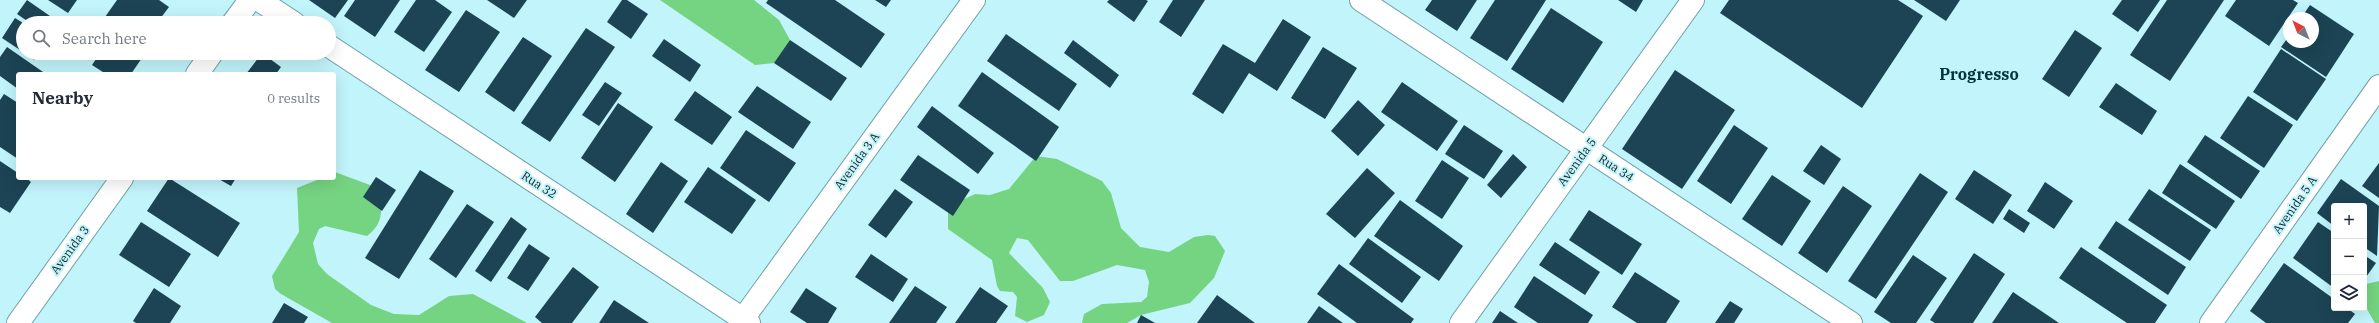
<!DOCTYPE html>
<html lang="en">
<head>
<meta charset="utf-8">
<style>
  :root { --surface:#fff; --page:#f2f2f3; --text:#1f2937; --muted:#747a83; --line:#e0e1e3 }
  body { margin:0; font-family:"IBM Plex Serif",serif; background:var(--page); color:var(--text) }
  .controls { position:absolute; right:12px; bottom:12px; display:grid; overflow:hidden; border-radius:4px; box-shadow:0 4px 16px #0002 }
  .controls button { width:36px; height:36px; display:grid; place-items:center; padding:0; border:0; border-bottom:1px solid var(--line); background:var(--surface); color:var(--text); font:20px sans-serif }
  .compass { position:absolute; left:2283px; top:12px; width:36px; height:36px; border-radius:50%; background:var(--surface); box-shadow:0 4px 16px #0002; rotate:318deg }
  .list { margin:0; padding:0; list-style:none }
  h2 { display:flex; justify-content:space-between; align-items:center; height:52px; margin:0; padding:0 16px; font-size:17px }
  h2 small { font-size:13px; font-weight:400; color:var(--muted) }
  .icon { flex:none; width:22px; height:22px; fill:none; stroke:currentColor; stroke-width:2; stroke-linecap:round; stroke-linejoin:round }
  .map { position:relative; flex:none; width:2379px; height:323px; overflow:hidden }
  .search { position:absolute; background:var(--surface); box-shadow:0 4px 16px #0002; left:16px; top:16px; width:320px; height:44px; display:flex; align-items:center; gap:10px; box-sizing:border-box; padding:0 14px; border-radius:22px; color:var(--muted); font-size:15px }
  .panel { position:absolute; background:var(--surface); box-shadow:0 4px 16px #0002; left:16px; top:72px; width:320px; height:108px; border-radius:4px }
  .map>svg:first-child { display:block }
  .forest { fill:#75d481 }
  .building { fill:#1c4454 }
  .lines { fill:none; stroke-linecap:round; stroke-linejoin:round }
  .minor-casing { stroke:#6fa0a6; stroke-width:24 }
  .tertiary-casing { stroke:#6fa0a6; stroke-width:24 }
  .minor { stroke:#fff; stroke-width:22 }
  .tertiary { stroke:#fff; stroke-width:22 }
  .labels { text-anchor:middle; stroke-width:4; stroke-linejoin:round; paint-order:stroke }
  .street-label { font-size:12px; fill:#14272a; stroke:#c2f4fb }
  .district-label { font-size:16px; font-weight:bold; fill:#00373d; stroke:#c2f4fb }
</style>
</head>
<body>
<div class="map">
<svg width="2379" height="323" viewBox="0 0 2379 323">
  <rect width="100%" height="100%" fill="#c2f4fb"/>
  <!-- forest -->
  <path class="forest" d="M660 0H754L779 20 790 40 784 52 774 63 755 65Z
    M1036 156 1057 159 1102 181 1111 193 1121 228 1140 247 1169 252 1194 237 1208 235 1215 236 1225 251 1214 278 1190 303 1141 315 1127 323H1082L1084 314 1102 304 1141 302 1147 297 1149 282 1145 270 1117 265 1073 281H1060L1028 240 1017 238 1009 253 1043 288 1050 302 1044 315 1027 322 1015 316 1017 297 1013 292 1000 291 997 286 992 260 948 229V213L962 200 975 194 990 195 1009 189Z
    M335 172 378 188C382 207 385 223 367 236L325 226 319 229 313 243 318 264 327 274 371 305 394 314 419 315 449 296 473 294 527 323H332L281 294 275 289 272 276 299 232 297 188 322 178H334Z
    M2379 281V323H2375C2368 311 2359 299 2366 284Z"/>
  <!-- building -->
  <path class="building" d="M27 0 60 23H30L17 14Z
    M48 0H77L68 13Z
    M117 0H159L169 7 157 23H114L105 17Z
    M309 0H348L335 18Z
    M355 0H400L375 37 344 16Z
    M416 0H435L452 12 424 52 394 32Z
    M487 0H527L514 18Z
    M622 0H627L648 14 631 39 607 22Z
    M768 0H835L885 34 861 68 766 3Z
    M875 0H891L886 7Z
    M1109 0H1146L1148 1 1134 22 1107 2Z
    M1173 0H1205L1181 37 1159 22Z
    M1432 0H1477L1457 31 1425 10Z
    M1495 0H1546L1507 61 1470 38Z
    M1618 0H1643L1636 12Z
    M1729 0H1898L1923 16 1862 108 1720 13Z
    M1914 0H1960L1946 21Z
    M2122 0H2160L2138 32 2112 14Z
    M2167 0H2224L2170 81 2130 55Z
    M2236 0H2293L2298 3 2269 46 2225 16Z
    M2310 5 2354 34 2326 77 2281 47 2289 36V42H2313V18H2301Z
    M1551 8 1603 42 1563 103 1511 69Z
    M466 10 500 32 459 92 425 70Z
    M15 18 23 23V52L2 38Z
    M1283 19 1311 37 1277 91 1249 73 1223 114 1192 94 1223 44 1255 63Z
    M586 28 615 47 550 142 521 123Z
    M2075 30 2102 48 2069 97 2042 79Z
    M1006 34 1077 84 1059 111 987 61Z
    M523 37 552 56 514 112 485 92Z
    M664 39 701 65 690 82 652 56Z
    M790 40 847 78 831 101 774 63Z
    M1073 40 1119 75 1110 88 1064 53Z
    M7 47 46 74H18V89L0 76V57Z
    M1323 47 1357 68 1325 119 1291 98Z
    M2281 49 2326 79 2297 121 2253 92Z
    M25 53H39L34 60Z
    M100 53H141L144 55 131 74H106L92 65Z
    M262 53 281 67 276 74H246Z
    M1675 70 1735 110 1682 189 1622 149Z
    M982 72 1059 127 1036 161 958 106Z
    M605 82 622 93 599 126 582 115Z
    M1402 82 1458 121 1437 151 1381 112Z
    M2116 83 2157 111 2142 135 2099 107Z
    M757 86 811 122 793 149 738 112Z
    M695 91 732 117 712 145 674 120Z
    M4 94 18 103V159L0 147V100Z
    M2248 96 2293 125 2264 168 2220 138Z
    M1358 100 1385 125 1358 156 1331 131Z
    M618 103 653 127 615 182 581 158Z
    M932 106 994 153 978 174 917 127Z
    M1464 125 1503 151 1484 179 1445 154Z
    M1734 125 1768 148 1731 204 1697 181Z
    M746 130 796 163 769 202 720 168Z
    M2205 135 2260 171 2241 199 2187 162Z
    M1821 145 1841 159 1824 185 1803 171Z
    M1513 154 1527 167 1501 198 1487 185Z
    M918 155 970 190 953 216 900 180Z
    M1442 160 1469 178 1442 219 1415 201Z
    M0 161 18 173V178H26L31 182 10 213 0 207Z
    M661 162 688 181 653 233 626 214Z
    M2379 163V198L2362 186Z
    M2180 164 2235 201 2216 229 2162 193Z
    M708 167 756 200 732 234 684 202Z
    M1367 168 1395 193 1355 238 1326 214Z
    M420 170 454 191 399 279 365 258Z
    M1974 170 2012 195 1993 224 1955 199Z
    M1920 173 1948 192 1876 299 1848 281Z
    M1772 175 1811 201 1782 246 1742 219Z
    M376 177 396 190 382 211 363 197Z
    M169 178 240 223 218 257 147 211Z
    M217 178H236L231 186Z
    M2341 179 2379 206 2377 256 2364 247V206H2334V226L2317 213Z
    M2045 182 2073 201 2054 229 2027 211Z
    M1843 186 1872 206 1827 273 1798 253Z
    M895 189 913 202 886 238 868 225Z
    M2149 189 2211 230 2190 261 2128 220Z
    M1400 200 1463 246 1439 281 1374 236Z
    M467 204 494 222 456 278 429 259Z
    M2009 209 2030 223 2024 233 2003 219Z
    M1589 210 1642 244 1622 275 1569 240Z
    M511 217 527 229 491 282 475 271Z
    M2116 221 2186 267 2168 295 2098 248Z
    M141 222 191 254 169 287 119 255Z
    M2318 222 2334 233V288L2293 258Z
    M1368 238 1421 277 1402 303 1349 264Z
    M1555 242 1600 272 1585 295 1539 265Z
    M529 244 550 258 528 291 507 278Z
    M2081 247 2167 305 2155 323H2127L2059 278Z
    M1974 253 2005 274 1973 323H1935L1930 320Z
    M871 254 908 279 893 302 855 277Z
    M1913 255 1947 278 1916 323H1891L1874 312Z
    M2364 255 2376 263 2364 280Z
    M2284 263 2334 299V308H2347L2355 314 2348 323H2266L2250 311Z
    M1339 264 1414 319 1411 323H1357L1317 294Z
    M573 267 599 287 572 323H542L535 317Z
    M1635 272 1680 301 1666 323H1637L1612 307Z
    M1534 276 1593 315 1588 323H1538L1514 307Z
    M915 286 947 307 936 323H889Z
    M980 287 1008 306 996 323H955Z
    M154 288 181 306 170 323H136L133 321Z
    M806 288 837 308 828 323H807L790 312Z
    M2013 292 2059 323H1992Z
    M1217 295 1255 323H1197Z
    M614 300 649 323H599Z
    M1730 301 1743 309 1734 323H1715Z
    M284 303 308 317 304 323H272Z
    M1319 306 1343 323H1307Z
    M1500 311 1518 323H1492Z
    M1141 315 1155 323H1137Z"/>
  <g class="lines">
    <defs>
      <path id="minor" d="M259 0 294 23
        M1361 0 1851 323
        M233 23 250 0
        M329 46 749 323
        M197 74 212 53
        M18 323 122 178
        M740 323 974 0
        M2211 323 2379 86"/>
      <path id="tertiary" d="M1461 323 1693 0"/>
    </defs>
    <!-- minor casing -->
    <use href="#minor" class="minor-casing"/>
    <!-- tertiary casing -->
    <use href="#tertiary" class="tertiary-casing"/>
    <!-- minor -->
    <use href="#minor" class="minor"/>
    <!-- tertiary -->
    <use href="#tertiary" class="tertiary"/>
  </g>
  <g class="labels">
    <!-- street labels -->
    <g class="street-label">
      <text transform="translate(857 161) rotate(-54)" y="4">Avenida 3 A</text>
      <text transform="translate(1577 162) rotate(-54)" y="4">Avenida 5</text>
      <text transform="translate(1616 168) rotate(33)" y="4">Rua 34</text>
      <text transform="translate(539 185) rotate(33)" y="4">Rua 32</text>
      <text transform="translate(2295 205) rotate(-55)" y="4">Avenida 5 A</text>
      <text transform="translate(70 250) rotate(-54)" y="4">Avenida 3</text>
    </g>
    <!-- district labels -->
    <g class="district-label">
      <text x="1979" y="80">Progresso</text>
    </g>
  </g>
</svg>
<div class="controls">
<button>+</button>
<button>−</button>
<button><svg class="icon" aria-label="layers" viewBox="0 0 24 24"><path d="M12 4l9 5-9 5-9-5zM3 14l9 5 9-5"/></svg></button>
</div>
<svg class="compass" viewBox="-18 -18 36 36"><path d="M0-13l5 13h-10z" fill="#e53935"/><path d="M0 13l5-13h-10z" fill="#747a83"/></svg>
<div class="search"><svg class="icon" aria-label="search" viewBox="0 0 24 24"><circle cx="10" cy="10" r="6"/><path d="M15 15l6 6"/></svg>Search here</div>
<section class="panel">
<h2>Nearby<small>0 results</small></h2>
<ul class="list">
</ul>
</section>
</div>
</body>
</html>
